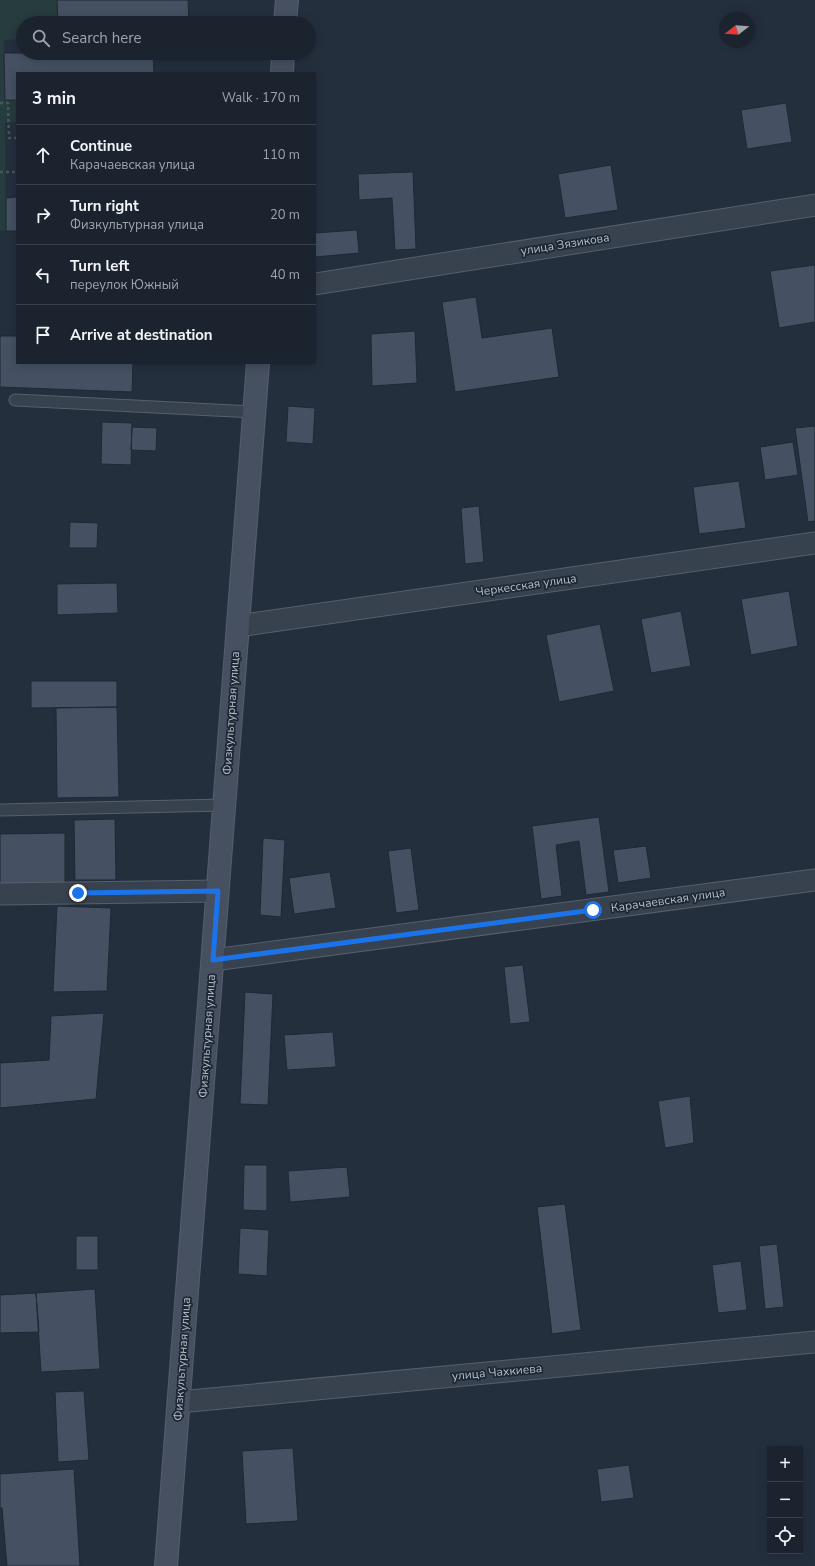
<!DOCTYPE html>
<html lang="en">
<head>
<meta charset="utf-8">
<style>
  :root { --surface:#1b232e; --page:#242b36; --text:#f1f3f6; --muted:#a0a4aa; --line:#39404a }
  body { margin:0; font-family:"Nunito Sans",sans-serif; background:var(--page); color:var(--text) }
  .controls { position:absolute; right:12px; bottom:12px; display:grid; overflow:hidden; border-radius:0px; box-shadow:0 2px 10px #0003 }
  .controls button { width:36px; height:36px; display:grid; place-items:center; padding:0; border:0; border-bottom:1px solid var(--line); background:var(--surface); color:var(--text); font:20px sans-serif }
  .compass { position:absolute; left:719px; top:12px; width:36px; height:36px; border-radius:50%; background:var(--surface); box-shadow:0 2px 10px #0003; rotate:253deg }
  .stop { position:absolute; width:12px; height:12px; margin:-9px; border:3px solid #1a73e8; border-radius:50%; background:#fff }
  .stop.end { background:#1a73e8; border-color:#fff; box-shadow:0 1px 4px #0008 }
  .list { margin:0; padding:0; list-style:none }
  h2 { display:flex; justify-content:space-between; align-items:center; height:52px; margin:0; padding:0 16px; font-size:17px }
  h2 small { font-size:13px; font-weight:400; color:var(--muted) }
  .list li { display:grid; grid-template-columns:26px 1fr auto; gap:12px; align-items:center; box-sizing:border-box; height:60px; padding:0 16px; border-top:1px solid var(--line) }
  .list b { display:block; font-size:15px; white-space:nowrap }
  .list p { margin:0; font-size:13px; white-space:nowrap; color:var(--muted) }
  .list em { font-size:13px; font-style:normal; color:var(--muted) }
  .icon { flex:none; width:22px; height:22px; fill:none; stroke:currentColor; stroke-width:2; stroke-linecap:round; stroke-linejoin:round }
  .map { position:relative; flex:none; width:815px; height:1566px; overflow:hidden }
  .search { position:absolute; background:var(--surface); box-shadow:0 2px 10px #0003; left:16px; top:16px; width:300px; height:44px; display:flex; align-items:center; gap:10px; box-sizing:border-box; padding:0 14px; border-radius:22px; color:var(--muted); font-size:15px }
  .panel { position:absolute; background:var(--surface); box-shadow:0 2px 10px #0003; left:16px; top:72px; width:300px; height:292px; border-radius:0px }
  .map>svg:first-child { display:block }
  .green { fill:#263c3f }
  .building { fill:#455162; stroke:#1f2835 }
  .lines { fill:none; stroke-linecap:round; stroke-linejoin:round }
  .service-casing { stroke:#565f6c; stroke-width:13 }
  .minor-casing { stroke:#565f6c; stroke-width:23 }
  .secondary-casing { stroke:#565f6c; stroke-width:24 }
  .path { stroke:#44595c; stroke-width:2.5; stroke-dasharray:3 3; stroke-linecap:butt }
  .service { stroke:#38414e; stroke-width:11 }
  .minor { stroke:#38414e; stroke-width:21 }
  .secondary { stroke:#465061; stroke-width:22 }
  .route { stroke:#1a73e8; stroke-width:5 }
  .labels { text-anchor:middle; stroke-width:3.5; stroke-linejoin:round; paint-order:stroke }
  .street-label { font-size:12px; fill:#b4bcc9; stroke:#1d2633 }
</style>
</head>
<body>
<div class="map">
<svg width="815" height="1566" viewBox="0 0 815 1566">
  <rect width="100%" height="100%" fill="#242f3e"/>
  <!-- green -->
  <path class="green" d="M0 0H57L58 23H23V39L4 40 5 100H17V122L5 123 6 231H0Z"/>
  <!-- building -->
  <path class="building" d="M57 0H188L189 23H58Z
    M4 53H153L154 73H17V100H5Z
    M786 103 792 142 747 149 741 110Z
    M611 165 618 210 565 218 558 174Z
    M413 172 416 249 395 250 392 198 359 200 358 174Z
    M17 197V231H6V198Z
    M357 230 359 253 315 257V233Z
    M815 265V322L779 328 770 271Z
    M476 297 482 338 552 328 559 377 455 392 442 302Z
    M415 331 417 383 372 386 371 334Z
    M0 336H17V363H133L132 392 0 387Z
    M288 406 315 408 313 444 286 442Z
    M102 422 132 423 131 465 101 464Z
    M815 426V521L808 522 795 428Z
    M132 427 157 428 156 451 131 450Z
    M793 442 798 475 765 480 760 447Z
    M739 481 746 528 699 534 693 487Z
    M479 506 484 562 465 564 461 508Z
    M70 522 98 523 97 548H69Z
    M117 583 118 613 57 615V584Z
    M789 591 798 646 751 655 741 599Z
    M681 611 691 666 651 673 641 619Z
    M600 624 614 691 559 702 546 635Z
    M31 681H117V707L31 708Z
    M117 707 119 797 57 798 56 708Z
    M599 817 609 892 586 895 579 841 556 845 562 896 541 899 532 826Z
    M115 819 116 880H75L74 820Z
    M65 833V885H0V834Z
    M263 838 285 840 281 917 260 915Z
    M646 846 651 878 618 883 613 850Z
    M411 848 419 910 396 913 388 851Z
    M330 872 336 908 294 914 289 878Z
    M57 906 111 908 107 991 53 992Z
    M523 965 530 1022 510 1024 504 967Z
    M245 992 273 994 268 1105 240 1104Z
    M104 1013 96 1099 0 1108V1063L49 1060 51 1016Z
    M333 1032 336 1067 287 1070 284 1035Z
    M690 1096 694 1143 665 1148 658 1101Z
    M244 1165H267V1211L243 1210Z
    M347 1167 350 1197 290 1202 288 1171Z
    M565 1204 581 1330 552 1334 537 1207Z
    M240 1228 269 1230 267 1276 238 1274Z
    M76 1236H98V1270H76Z
    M777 1244 784 1307 765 1309 759 1246Z
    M741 1261 747 1310 718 1313 712 1265Z
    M95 1289 100 1369 41 1372 36 1293Z
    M36 1293 39 1332 0 1333V1295Z
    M84 1391 89 1460 58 1462 55 1392Z
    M293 1448 298 1521 246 1524 242 1451Z
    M629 1465 634 1498 601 1502 597 1469Z
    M74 1469 80 1566H7L2 1508H0V1474Z"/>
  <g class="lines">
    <defs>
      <path id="service" d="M15 400 254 412
        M0 810 224 805"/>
      <path id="minor" d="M315 284 815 205
        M238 626 815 543
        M0 894 218 891
        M213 960 815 880
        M179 1402 815 1342"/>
      <path id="secondary" d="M285 23 287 0
        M282 73 283 53
        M166 1566 258 363"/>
    </defs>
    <!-- service casing -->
    <use href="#service" class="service-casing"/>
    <!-- minor casing -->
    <use href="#minor" class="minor-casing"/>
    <!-- secondary casing -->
    <use href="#secondary" class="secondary-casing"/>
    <!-- path -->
    <path class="path" d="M0 103H8L9 138H17
      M0 172H17"/>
    <!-- service -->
    <use href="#service" class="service"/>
    <!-- minor -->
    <use href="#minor" class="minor"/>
    <!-- secondary -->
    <use href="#secondary" class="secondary"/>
  </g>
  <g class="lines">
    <!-- route -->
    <path class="route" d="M78 893 218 891 213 960 593 910"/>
  </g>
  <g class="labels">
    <!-- street labels -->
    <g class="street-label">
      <text transform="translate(565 244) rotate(-9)" y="4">улица Зязикова</text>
      <text transform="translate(526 585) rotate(-8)" y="4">Черкесская улица</text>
      <text transform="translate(231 713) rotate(-86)" y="4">Физкультурная улица</text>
      <text transform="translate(668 900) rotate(-8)" y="4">Карачаевская улица</text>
      <text transform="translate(207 1036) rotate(-86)" y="4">Физкультурная улица</text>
      <text transform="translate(182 1359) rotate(-86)" y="4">Физкультурная улица</text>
      <text transform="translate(497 1372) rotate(-5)" y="4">улица Чахкиева</text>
    </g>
  </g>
</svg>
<div class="controls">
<button>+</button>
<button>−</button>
<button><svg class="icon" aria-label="locate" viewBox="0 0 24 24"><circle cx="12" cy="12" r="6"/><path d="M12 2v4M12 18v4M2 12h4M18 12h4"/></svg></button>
</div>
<svg class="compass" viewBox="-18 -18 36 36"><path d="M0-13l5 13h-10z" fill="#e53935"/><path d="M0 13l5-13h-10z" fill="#a0a4aa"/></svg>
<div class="stop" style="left:593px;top:910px"></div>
<div class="stop end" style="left:78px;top:893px"></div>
<div class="search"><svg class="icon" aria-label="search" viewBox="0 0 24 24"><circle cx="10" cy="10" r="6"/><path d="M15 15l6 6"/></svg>Search here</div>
<section class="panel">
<h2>3 min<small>Walk · 170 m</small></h2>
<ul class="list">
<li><svg class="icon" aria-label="ahead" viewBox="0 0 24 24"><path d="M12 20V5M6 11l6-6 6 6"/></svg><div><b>Continue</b><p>Карачаевская улица</p></div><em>110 m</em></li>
<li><svg class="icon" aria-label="right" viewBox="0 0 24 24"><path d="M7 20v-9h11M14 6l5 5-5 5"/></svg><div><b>Turn right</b><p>Физкультурная улица</p></div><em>20 m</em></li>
<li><svg class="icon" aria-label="left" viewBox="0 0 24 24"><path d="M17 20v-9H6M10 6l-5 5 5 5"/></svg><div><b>Turn left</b><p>переулок Южный</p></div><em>40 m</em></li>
<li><svg class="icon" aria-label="arrive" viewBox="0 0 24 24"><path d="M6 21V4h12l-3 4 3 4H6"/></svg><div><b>Arrive at destination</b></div></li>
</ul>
</section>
</div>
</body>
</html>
